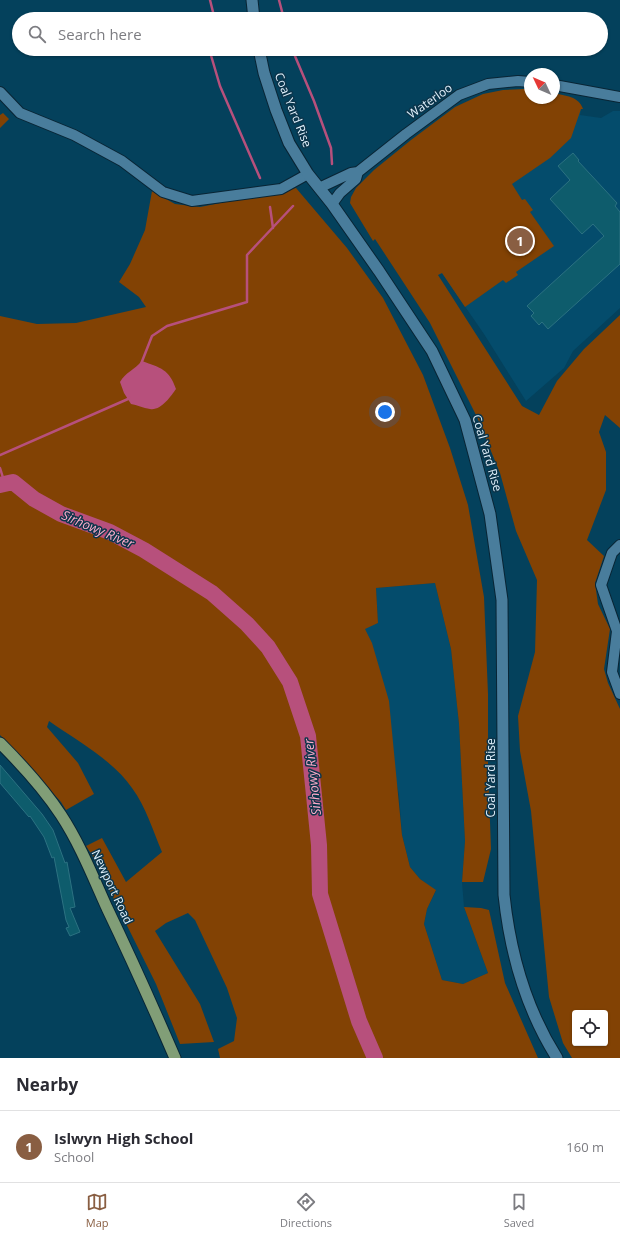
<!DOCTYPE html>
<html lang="en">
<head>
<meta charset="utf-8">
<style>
  :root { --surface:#fff; --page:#f7f7f7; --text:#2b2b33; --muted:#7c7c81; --line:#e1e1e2; --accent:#895e42 }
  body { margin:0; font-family:"Open Sans",sans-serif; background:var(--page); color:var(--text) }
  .controls { position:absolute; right:12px; bottom:12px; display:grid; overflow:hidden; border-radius:4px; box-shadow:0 1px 3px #0004 }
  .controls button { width:36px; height:36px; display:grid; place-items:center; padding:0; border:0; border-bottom:1px solid var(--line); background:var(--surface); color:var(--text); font:20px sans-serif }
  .compass { position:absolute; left:524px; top:68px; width:36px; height:36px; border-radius:50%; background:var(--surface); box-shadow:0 1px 3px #0004; rotate:314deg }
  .you { position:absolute; left:385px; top:412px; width:14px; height:14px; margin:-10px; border:3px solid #fff; border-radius:50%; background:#1a73e8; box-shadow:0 0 0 6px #1a73e833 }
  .badge { display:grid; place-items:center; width:26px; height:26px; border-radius:50%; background:var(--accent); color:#fff; font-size:13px; font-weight:700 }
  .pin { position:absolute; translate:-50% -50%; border:2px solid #fff; box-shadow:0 1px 4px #0006 }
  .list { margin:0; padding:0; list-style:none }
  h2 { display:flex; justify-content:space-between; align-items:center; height:52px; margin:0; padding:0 16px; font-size:17px }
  h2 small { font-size:13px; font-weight:400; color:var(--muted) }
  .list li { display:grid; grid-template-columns:26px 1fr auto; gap:12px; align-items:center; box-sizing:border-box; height:72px; padding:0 16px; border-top:1px solid var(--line) }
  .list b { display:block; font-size:15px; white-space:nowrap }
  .list p { margin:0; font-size:13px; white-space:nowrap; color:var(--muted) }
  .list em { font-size:13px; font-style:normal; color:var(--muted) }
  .icon { flex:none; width:22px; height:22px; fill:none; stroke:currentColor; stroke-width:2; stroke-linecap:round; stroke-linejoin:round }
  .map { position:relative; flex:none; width:620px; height:1058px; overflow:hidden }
  .search { position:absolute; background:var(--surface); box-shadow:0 1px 3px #0004; left:12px; right:12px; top:12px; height:44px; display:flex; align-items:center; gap:10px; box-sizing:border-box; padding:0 14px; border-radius:22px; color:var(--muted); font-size:15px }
  .sheet { height:124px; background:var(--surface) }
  nav { display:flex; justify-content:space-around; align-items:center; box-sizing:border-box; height:56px; border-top:1px solid var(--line); background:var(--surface); font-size:11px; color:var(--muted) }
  nav a { display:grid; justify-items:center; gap:2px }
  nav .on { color:var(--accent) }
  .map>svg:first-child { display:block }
  .built { fill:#044c6c }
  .green { fill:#824204; fill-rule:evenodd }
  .water { fill:#b7507c }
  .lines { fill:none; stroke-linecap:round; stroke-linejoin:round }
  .stream { stroke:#b7507c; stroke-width:2.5 }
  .river { stroke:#b7507c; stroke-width:16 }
  .building { fill:#0e5c6c; stroke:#2c7282 }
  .minor-casing { stroke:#092535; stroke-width:12 }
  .secondary-casing { stroke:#092535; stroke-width:13 }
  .primary-casing { stroke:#092535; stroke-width:13 }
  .minor { stroke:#497d9c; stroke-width:10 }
  .secondary { stroke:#497d9c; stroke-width:11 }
  .primary { stroke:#819e77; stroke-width:11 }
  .labels { text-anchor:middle; stroke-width:3; stroke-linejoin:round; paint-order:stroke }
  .street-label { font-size:12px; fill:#e1f1fc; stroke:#0c354b }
  .water-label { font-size:13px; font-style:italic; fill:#feacca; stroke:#0c354b }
</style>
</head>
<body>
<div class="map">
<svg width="620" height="1058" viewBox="0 0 620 1058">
  <rect width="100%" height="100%" fill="#04415c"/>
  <!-- built -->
  <path class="built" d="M530 98H554L581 109 580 115 601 118 613 111H620V308L573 351 564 368 526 401 484 334 442 273 438 275Z
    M435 583 451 649 459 724 465 841 462 882 464 907 488 973 463 984 442 980 424 924 427 909 436 891 420 879 410 867 402 835 399 795 364 628 378 623 376 588Z"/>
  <!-- green -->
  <path class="green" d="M524 89H530V98H554V93C565 96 579 96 583 109H581L571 138 550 158 512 184 522 200 525 199 533 210 530 212 554 246 516 272 518 275 506 283 503 280 465 307 442 273 438 275 522 406 539 415 557 381 584 349 620 315V428L605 415 599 432 606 452V490L587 540 604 556 595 583 598 604 610 629 604 669 608 683 620 709V1058H572L563 1043 549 997 531 811 520 751 518 716 535 652 537 580 516 531 500 473 477 417 430 323 375 239 373 241 350 203 351 197 356 188 374 170 411 140 455 107 483 94 503 90ZM575 1013H605V1043H575Z
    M3 113 9 119 0 128V115Z
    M296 188 347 248 383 298 423 375 450 448 468 505 484 597 488 694V768L491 849 483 882H462L465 841 459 724 451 649 435 583 376 588 378 623 365 629 372 643 389 701 402 835 410 867 420 879 436 890 427 909 424 924 442 980 463 984 488 973 464 907 481 908 489 910 505 983 538 1058H220L218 1049 234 1041 237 1018 227 988 195 920 188 913 166 923 155 931 200 1004 214 1042 180 1044 156 984 92 855 86 846 102 838 126 882 162 852C153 831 146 807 132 788 114 761 76 740 49 721L47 727 78 763 94 794 66 810 61 802 8 743 0 735V316L37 324 76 323 146 307 139 297 119 282 130 264 145 230 152 191 175 204 200 207Z"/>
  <!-- water -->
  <path class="water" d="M142 361C161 368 169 369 176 389 171 396 161 411 150 409 143 408 137 405 131 404L124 393 120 382C126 372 134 370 142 361Z"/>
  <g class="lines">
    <!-- stream -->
    <path class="stream" d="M210 0 213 12 212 19
      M279 0 284 19
      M210 49V52L220 86 260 178
      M292 49 314 101 331 148 332 164
      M270 207 273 228
      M141 364 152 336 167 326 247 302V255L293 206
      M0 455 128 399 129 397
      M0 468 5 484"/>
    <!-- river -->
    <path class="river" d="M0 485 13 482 34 499 61 514 110 532 144 550 212 593 247 624 268 647 290 682 308 736 319 845 320 894 359 1021 375 1058"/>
  </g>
  <!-- building -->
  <path class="building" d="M573 153 579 160 578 161 617 203 615 206 620 212V264L548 329 542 322 539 325 531 316 534 313 527 306 604 236 593 224 582 234 550 199 570 180 558 166Z
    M0 765 42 814 53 830 65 863 67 862 75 907 70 908 80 932 70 936 66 928 69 927 66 920 54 857 52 858 44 837 30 816 29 817 0 783Z"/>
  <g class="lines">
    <defs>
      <path id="minor" d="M554 85 620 97
        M0 92 20 113 74 135 122 161 163 192 192 201 281 189 308 174
        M319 188 351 173 358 172
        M332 204 340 193 356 179 358 172 406 134 459 95 488 84 518 81 530 82
        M620 545 612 553 601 585 617 631 612 672 620 694"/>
      <path id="secondary" d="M252 0 254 19
        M259 49 264 73 276 110 289 143 308 174 332 204 379 271 432 351 465 420 490 514 502 600 504 895C510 952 526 1009 557 1058"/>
      <path id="primary" d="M0 743C22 765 44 789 61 815 80 844 93 877 107 908 131 958 153 1007 175 1058"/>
    </defs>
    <!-- minor casing -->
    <use href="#minor" class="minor-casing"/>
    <!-- secondary casing -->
    <use href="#secondary" class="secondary-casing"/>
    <!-- primary casing -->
    <use href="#primary" class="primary-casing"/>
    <!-- minor -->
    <use href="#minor" class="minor"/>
    <!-- secondary -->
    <use href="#secondary" class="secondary"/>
    <!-- primary -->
    <use href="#primary" class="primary"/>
  </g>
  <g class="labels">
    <!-- street labels -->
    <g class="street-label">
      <text transform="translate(430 101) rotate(-35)" y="4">Waterloo</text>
      <text transform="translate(293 110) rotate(68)" y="4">Coal Yard Rise</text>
      <text transform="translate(487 453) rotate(74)" y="4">Coal Yard Rise</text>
      <text transform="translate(491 778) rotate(-90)" y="4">Coal Yard Rise</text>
      <text transform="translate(112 887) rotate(65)" y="4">Newport Road</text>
    </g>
    <!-- water labels -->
    <g class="water-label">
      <text transform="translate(98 529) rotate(23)" y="5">Sirhowy River</text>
      <text transform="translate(312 777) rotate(-96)" y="5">Sirhowy River</text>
    </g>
  </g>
</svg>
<div class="controls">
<button><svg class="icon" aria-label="locate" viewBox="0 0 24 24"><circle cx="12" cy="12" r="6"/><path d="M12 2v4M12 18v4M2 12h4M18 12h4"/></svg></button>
</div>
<svg class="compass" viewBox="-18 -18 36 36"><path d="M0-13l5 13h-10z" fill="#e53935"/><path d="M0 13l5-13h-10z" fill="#7c7c81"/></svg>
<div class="you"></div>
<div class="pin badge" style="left:520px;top:241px">1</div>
<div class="search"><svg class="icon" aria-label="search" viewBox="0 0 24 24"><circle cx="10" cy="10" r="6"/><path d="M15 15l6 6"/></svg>Search here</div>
</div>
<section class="sheet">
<h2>Nearby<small></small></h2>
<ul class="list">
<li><span class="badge">1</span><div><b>Islwyn High School</b><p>School</p></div><em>160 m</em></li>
</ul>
</section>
<nav>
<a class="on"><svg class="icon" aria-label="map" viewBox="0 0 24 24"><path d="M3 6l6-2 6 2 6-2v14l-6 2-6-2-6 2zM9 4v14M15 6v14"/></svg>Map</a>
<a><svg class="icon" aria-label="directions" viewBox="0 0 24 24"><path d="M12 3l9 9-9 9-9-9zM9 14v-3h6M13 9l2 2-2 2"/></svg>Directions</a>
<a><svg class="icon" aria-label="saved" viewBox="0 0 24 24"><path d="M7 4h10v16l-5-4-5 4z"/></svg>Saved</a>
</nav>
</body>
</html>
